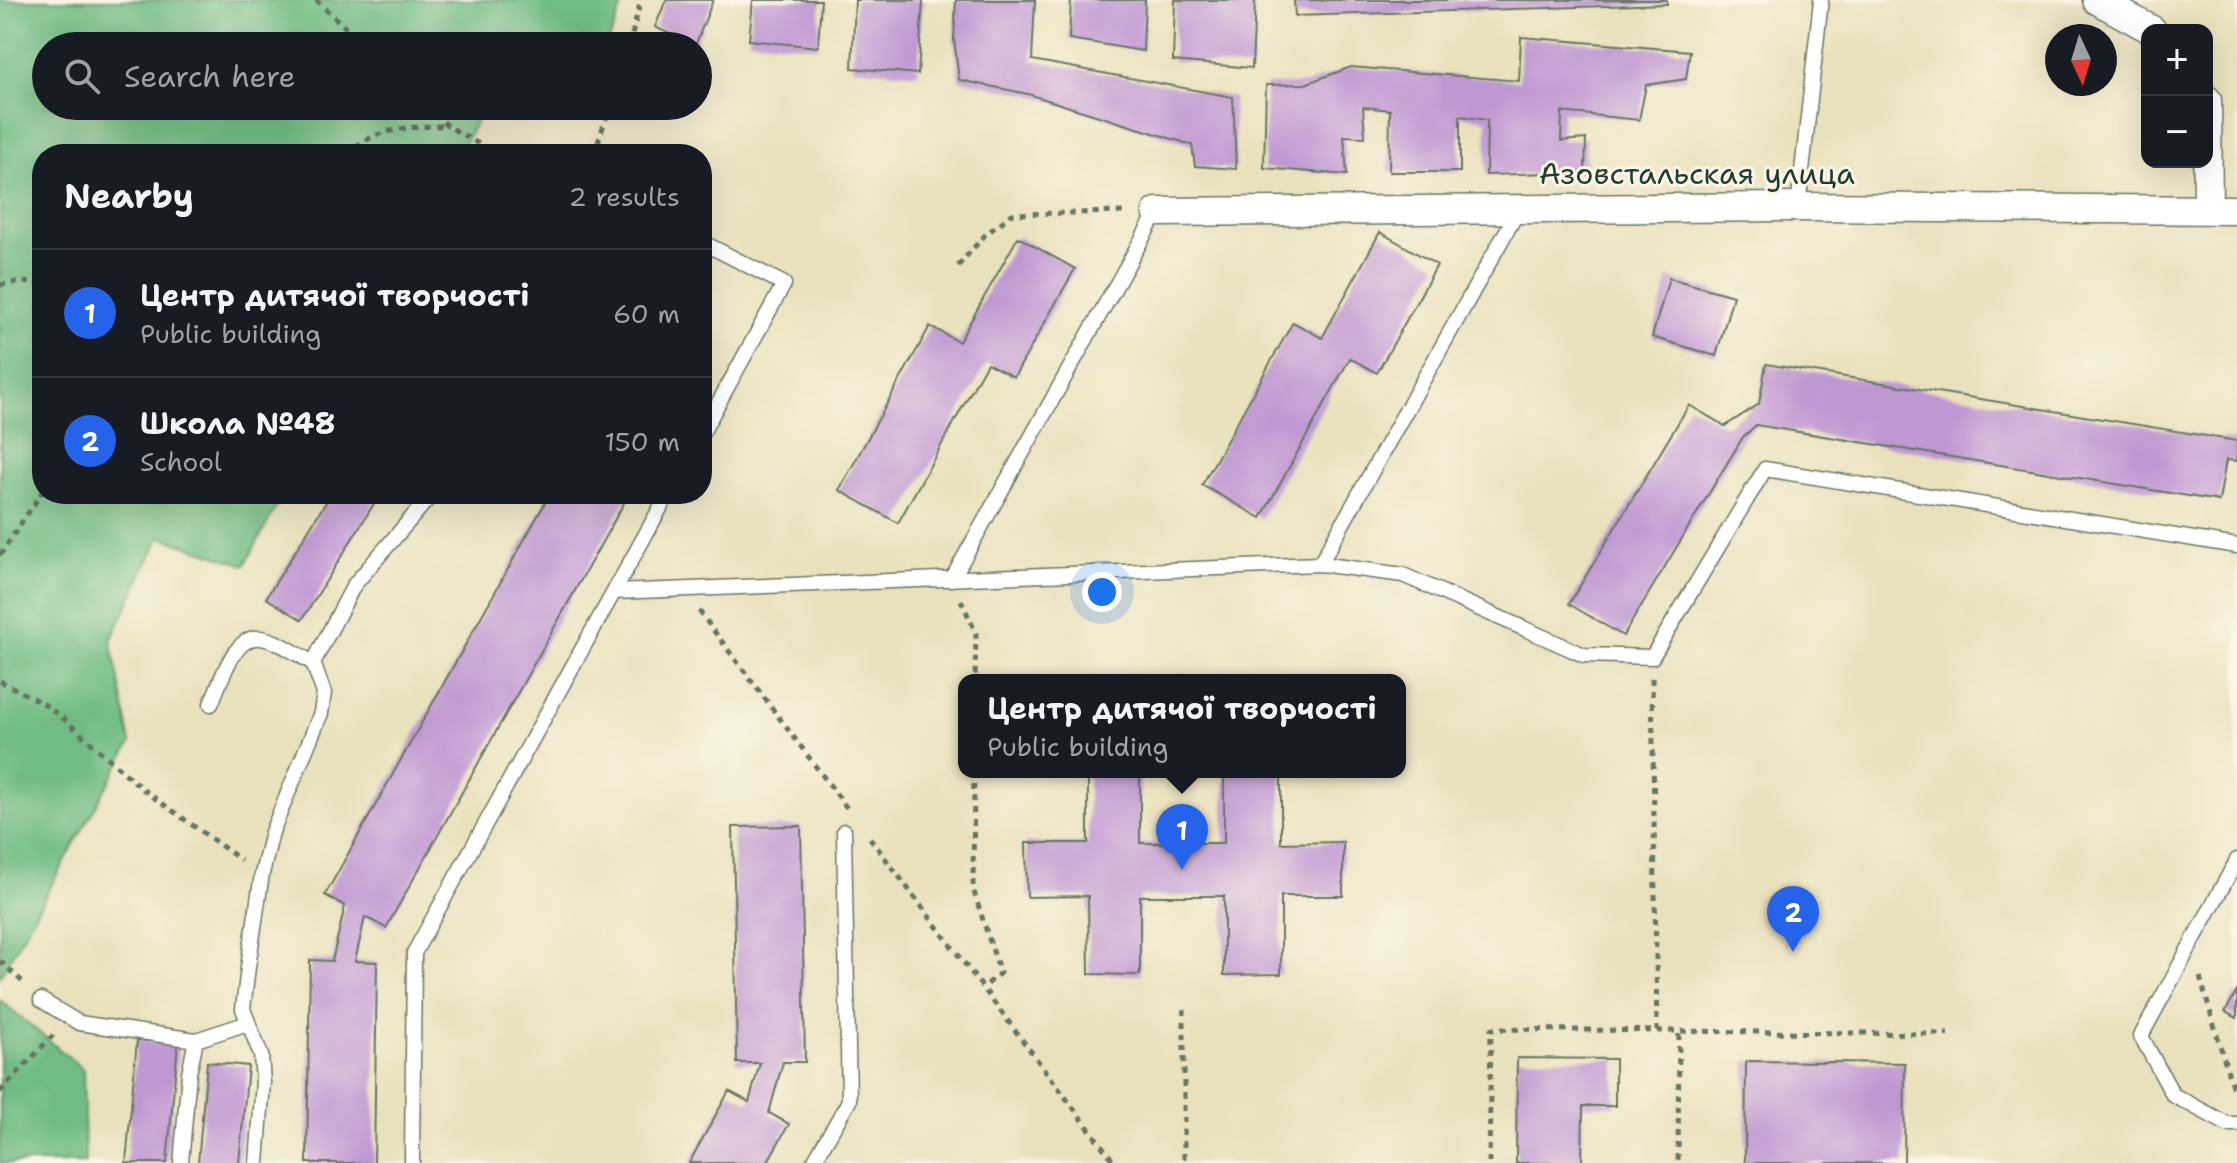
<!DOCTYPE html>
<html lang="en">
<head>
<meta charset="utf-8">
<style>
  :root { --surface:#171b24; --page:#20242c; --text:#f1f3f6; --muted:#9ea1a6; --line:#363941; --accent:#2563eb }
  body { margin:0; font-family:"Shantell Sans",sans-serif; background:var(--page); color:var(--text) }
  .controls { position:absolute; right:24px; top:24px; display:grid; overflow:hidden; border-radius:16px; box-shadow:0 8px 32px #0002 }
  .controls button { width:72px; height:72px; display:grid; place-items:center; padding:0; border:0; border-bottom:2px solid var(--line); background:var(--surface); color:var(--text); font:40px sans-serif }
  .compass { position:absolute; left:2045px; top:24px; width:72px; height:72px; border-radius:50%; background:var(--surface); box-shadow:0 8px 32px #0002; rotate:176deg }
  .you { position:absolute; left:1102px; top:592px; width:28px; height:28px; margin:-20px; border:6px solid #fff; border-radius:50%; background:#1a73e8; box-shadow:0 0 0 12px #1a73e833 }
  .badge { display:grid; place-items:center; width:52px; height:52px; border-radius:50%; background:var(--accent); color:#fff; font-size:26px; font-weight:700 }
  .pin { position:absolute; translate:-50% -66px; filter:drop-shadow(0 2px 4px #0008) }
  .pin::after { content:''; position:absolute; top:42px; width:28px; height:24px; background:inherit; clip-path:polygon(0 0,100% 0,50% 100%) }
  .popup { position:absolute; left:958px; top:674px; width:448px; height:104px; box-sizing:border-box; display:grid; place-content:center; border-radius:16px; background:var(--surface); filter:drop-shadow(0 2px 6px #0005); font-size:26px; white-space:nowrap; color:var(--muted) }
  .popup b { font-size:30px; color:var(--text) }
  .popup::after { content:''; position:absolute; left:50%; top:100%; margin-left:-16px; border:16px solid transparent; border-top-color:var(--surface) }
  .list { margin:0; padding:0; list-style:none }
  h2 { display:flex; justify-content:space-between; align-items:center; height:104px; margin:0; padding:0 32px; font-size:34px }
  h2 small { font-size:26px; font-weight:400; color:var(--muted) }
  .list li { display:grid; grid-template-columns:52px 1fr auto; gap:24px; align-items:center; box-sizing:border-box; height:128px; padding:0 32px; border-top:2px solid var(--line) }
  .list b { display:block; font-size:30px; white-space:nowrap }
  .list p { margin:0; font-size:26px; white-space:nowrap; color:var(--muted) }
  .list em { font-size:26px; font-style:normal; color:var(--muted) }
  .icon { flex:none; width:44px; height:44px; fill:none; stroke:currentColor; stroke-width:2; stroke-linecap:round; stroke-linejoin:round }
  .map { position:relative; flex:none; width:2237px; height:1163px; overflow:hidden }
  .search { position:absolute; background:var(--surface); box-shadow:0 8px 32px #0002; left:32px; top:32px; width:680px; height:88px; display:flex; align-items:center; gap:20px; box-sizing:border-box; padding:0 28px; border-radius:44px; color:var(--muted); font-size:30px }
  .panel { position:absolute; background:var(--surface); box-shadow:0 8px 32px #0002; left:32px; top:144px; width:680px; height:360px; border-radius:32px }
  .map>svg:first-child { display:block }
  .forest { fill:#6fbc84; stroke:#477c5c; stroke-width:2 }
  .building { fill:#bf98d3 }
  .lines { fill:none; stroke-linecap:round; stroke-linejoin:round }
  .lane-casing { stroke:#667664; stroke-width:17 }
  .street-casing { stroke:#667664; stroke-width:31 }
  .path { stroke:#667664; stroke-width:5; stroke-dasharray:6 6; stroke-linecap:butt }
  .lane { stroke:#fff; stroke-width:14 }
  .street { stroke:#fff; stroke-width:28 }
  .labels { text-anchor:middle; stroke-width:6; stroke-linejoin:round; paint-order:stroke }
  .street-label { font-size:30px; fill:#1f3d34; stroke:#fcf5e5 }
</style>
</head>
<body>
<div class="map">
<svg width="2237" height="1163" viewBox="0 0 2237 1163">
  <rect width="100%" height="100%" fill="#fcf5e5"/>
  <filter id="ink" filterUnits="userSpaceOnUse"><feTurbulence type="fractalNoise" baseFrequency=".0125" numOctaves="2"/><feDisplacementMap in="SourceGraphic" scale="16" xChannelSelector="R" yChannelSelector="G"/><feConvolveMatrix kernelMatrix="1 2 1 2 8 2 1 2 1" color-interpolation-filters="sRGB"/></filter>
  <filter id="wash" filterUnits="userSpaceOnUse"><feTurbulence type="fractalNoise" baseFrequency=".006" numOctaves="4" result="noise"/><feDisplacementMap in="SourceGraphic" scale="32" xChannelSelector="R" yChannelSelector="G"/><feGaussianBlur stdDeviation="1.8" result="paint"/><feColorMatrix in="noise" values="0 0 0 0 0 0 0 0 0 0 0 0 0 0 0 0 0 1.4 0 .05"/><feComposite in="paint" operator="in"/></filter>
  <g filter="url(#wash)">
    <rect width="100%" height="100%" fill="#e9e1bc"/>
    <!-- forest -->
    <path class="forest" d="M0 0H624L607 46H46V106H484L459 154H42V494H283L245 565 160 537 111 640 131 743 0 977Z
      M0 1000 83 1069 85 1163H0Z"/>
    <g id="blocks">
      <!-- building -->
      <path class="building" d="M666 0H713L695 46 655 27Z
        M753 0H821L818 47 749 40Z
        M855 0H923L918 74 852 68Z
        M956 0H1035L1032 60 1233 97 1236 169 1195 166 1192 145 1028 94 959 80 954 39Z
        M1071 0H1145L1143 51 1069 39Z
        M1175 0H1255L1252 68 1173 61Z
        M1294 0H1667V4L1295 16Z
        M1521 37 1690 51 1686 79 1646 85 1639 120 1562 112 1561 141 1586 139 1585 172 1486 175 1487 120 1460 116V172H1389L1390 110 1363 107 1365 137 1344 136 1347 175 1264 168 1266 85 1305 84 1351 67 1519 81Z
        M1380 232 1437 265 1377 373 1350 358 1261 518 1202 485 1293 322 1322 338Z
        M1018 237 1075 269 1014 377 987 363 898 523 839 490 930 326 959 342Z
        M1669 278 1733 296 1716 356 1652 337Z
        M1766 364 2237 441V461L2226 460 2219 501 1756 425 1743 437 1623 636 1569 604 1689 405 1725 426 1759 404Z
        M331 494H380L302 620 266 598Z
        M550 494H629L386 928 365 917 355 961 377 962 374 1163H307L310 960 332 961 345 906 325 895Z
        M1088 772H1140V843H1224V772H1281V843L1343 842V896H1281V974L1224 975V896H1140V975L1089 974 1088 896 1027 897 1026 843H1088Z
        M801 826 805 1062H783L769 1113 789 1124 767 1163H689L729 1091 749 1102 760 1063H737L733 827Z
        M2237 991V1018L2225 1012Z
        M137 1040 178 1043 167 1163H126Z
        M1517 1058 1615 1059V1106H1583L1582 1163H1516Z
        M1746 1061 1905 1063 1904 1163H1745Z
        M207 1062 248 1066 239 1163H198Z"/>
    </g>
  </g>
  <g filter="url(#ink)">
    <use href="#blocks" fill-opacity="0" stroke="#667664" stroke-width="2"/>
    <g class="lines">
      <defs>
        <path id="lane" d="M1798 207 1821 0
          M702 242 784 284 702 433
          M1320 564 1519 209
          M952 579 1157 212
          M614 592 1320 564 1403 575 1584 655 1652 657 1765 469 2237 546
          M211 704C220 684 234 633 261 638 278 640 298 655 313 663
          M2237 860 2141 1036 2173 1095 2227 1124H2237
          M41 1000 79 1023 196 1040 248 1023
          M181 1163 189 1073 196 1040
          M257 1163 263 1082 261 1055 243 1009 248 967 262 874 272 832 321 713 324 693 313 663 354 585 432 494
          M412 1163 414 953 668 494
          M813 1163 849 1101 844 831"/>
        <path id="street" d="M2097 0 2152 30
          M2207 100 2208 209
          M1157 212 1798 207 2237 210"/>
      </defs>
      <!-- lane casing -->
      <use href="#lane" class="lane-casing"/>
      <!-- street casing -->
      <use href="#street" class="street-casing"/>
      <!-- path -->
      <path class="path" d="M316 0 365 46
        M629 46 641 0
        M425 106 448 126 496 154
        M346 154C375 128 411 126 448 126
        M594 154 610 106
        M958 266 985 235 1012 214 1128 212
        M0 285 17 282 42 283
        M0 555 42 492
        M961 600 976 633 975 680
        M699 611 847 808
        M1652 678 1657 1031
        M0 681 44 704 64 719 145 791 241 860
        M974 772 973 889 1000 973 983 988
        M870 838 1115 1163
        M0 961 26 985
        M2200 977 2232 1086 2237 1088
        M1184 1009V1163
        M0 1092 55 1033
        M1678 1160 1679 1031
        M1489 1163 1491 1029 1948 1034"/>
      <!-- lane -->
      <use href="#lane" class="lane"/>
      <!-- street -->
      <use href="#street" class="street"/>
    </g>
  </g>
  <g class="labels">
    <!-- street labels -->
    <g class="street-label">
      <text x="1697" y="184">Азовстальская улица</text>
    </g>
  </g>
</svg>
<div class="controls">
<button>+</button>
<button>−</button>
</div>
<svg class="compass" viewBox="-18 -18 36 36"><path d="M0-13l5 13h-10z" fill="#e53935"/><path d="M0 13l5-13h-10z" fill="#9ea1a6"/></svg>
<div class="you"></div>
<div class="pin badge" style="left:1182px;top:870px">1</div>
<div class="popup"><b>Центр дитячої творчості</b>Public building</div>
<div class="pin badge" style="left:1793px;top:952px">2</div>
<div class="search"><svg class="icon" aria-label="search" viewBox="0 0 24 24"><circle cx="10" cy="10" r="6"/><path d="M15 15l6 6"/></svg>Search here</div>
<section class="panel">
<h2>Nearby<small>2 results</small></h2>
<ul class="list">
<li><span class="badge">1</span><div><b>Центр дитячої творчості</b><p>Public building</p></div><em>60 m</em></li>
<li><span class="badge">2</span><div><b>Школа №48</b><p>School</p></div><em>150 m</em></li>
</ul>
</section>
</div>
</body>
</html>
